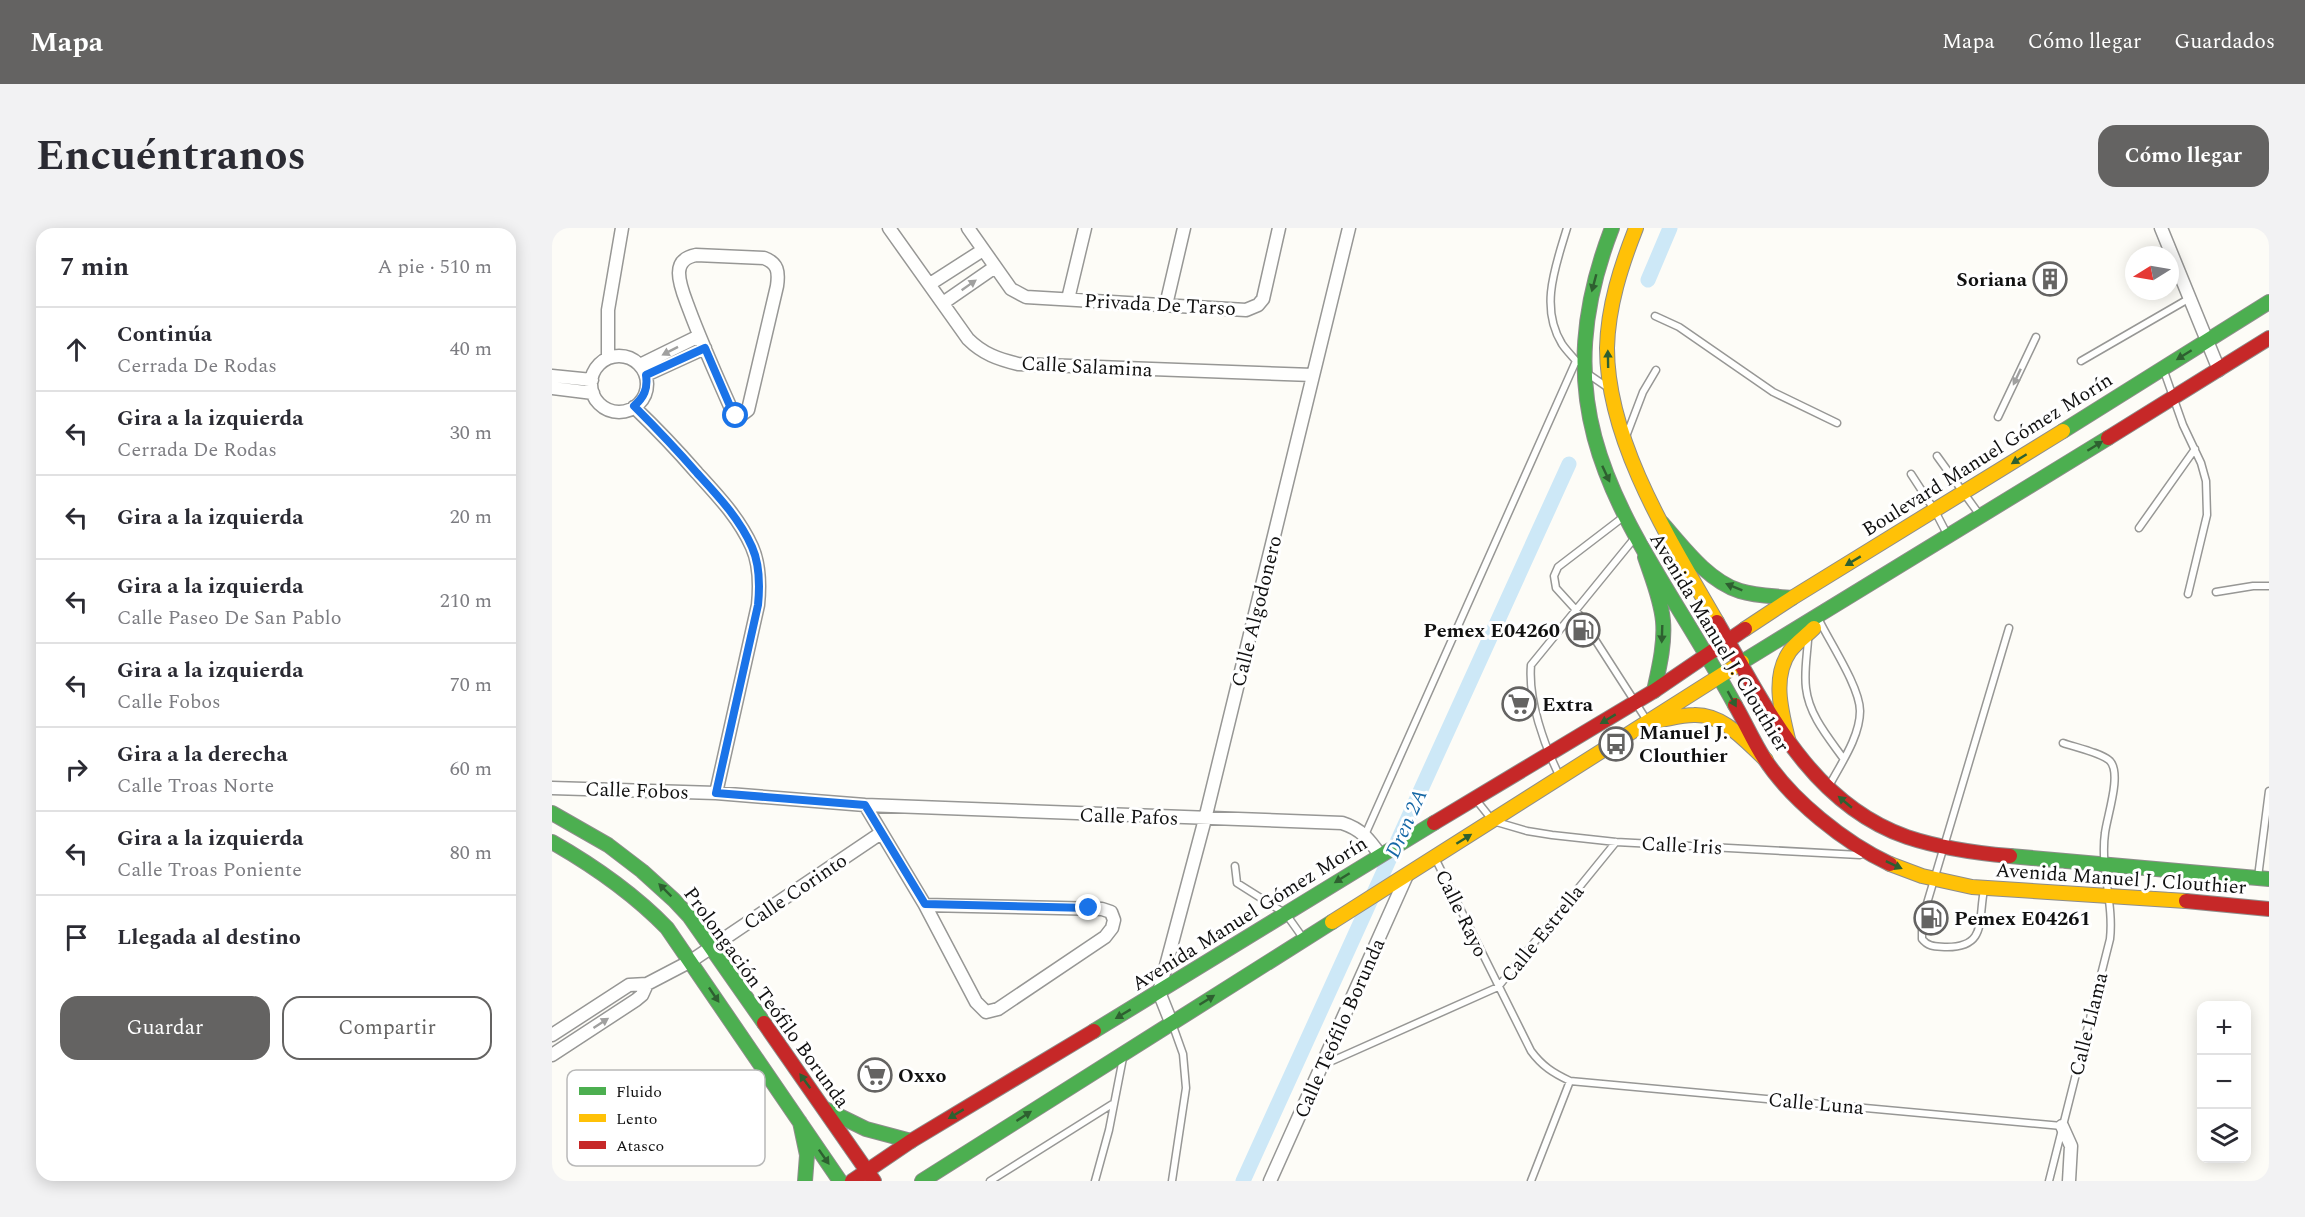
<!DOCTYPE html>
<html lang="es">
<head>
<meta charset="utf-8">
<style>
  :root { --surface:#fff; --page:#f2f2f3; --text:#2b2b33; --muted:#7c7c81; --line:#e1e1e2; --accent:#646362 }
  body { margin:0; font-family:Spectral,serif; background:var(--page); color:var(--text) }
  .controls { position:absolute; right:18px; bottom:18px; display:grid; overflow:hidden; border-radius:12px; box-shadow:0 3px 15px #0003 }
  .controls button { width:54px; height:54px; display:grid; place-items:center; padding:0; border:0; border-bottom:2px solid var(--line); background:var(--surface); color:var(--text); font:30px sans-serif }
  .compass { position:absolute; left:1573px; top:18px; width:54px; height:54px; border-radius:50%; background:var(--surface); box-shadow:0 3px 15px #0003; rotate:259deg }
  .stop { position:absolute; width:18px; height:18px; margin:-14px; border:4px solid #1a73e8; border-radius:50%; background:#fff }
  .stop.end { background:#1a73e8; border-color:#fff; box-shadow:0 2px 6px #0008 }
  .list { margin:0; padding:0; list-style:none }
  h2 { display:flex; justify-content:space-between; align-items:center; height:78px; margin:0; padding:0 24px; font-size:26px }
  h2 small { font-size:20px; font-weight:400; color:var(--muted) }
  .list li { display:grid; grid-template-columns:39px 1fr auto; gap:18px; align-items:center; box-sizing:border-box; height:84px; padding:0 24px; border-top:2px solid var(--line) }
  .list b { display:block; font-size:22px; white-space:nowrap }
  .list p { margin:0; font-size:20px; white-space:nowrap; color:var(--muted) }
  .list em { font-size:20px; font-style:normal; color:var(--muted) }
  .actions { display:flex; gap:12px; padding:18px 24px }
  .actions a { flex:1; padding:14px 0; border:2px solid var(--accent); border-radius:18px; text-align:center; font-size:21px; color:var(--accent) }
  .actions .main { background:var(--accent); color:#fff }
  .icon { flex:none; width:33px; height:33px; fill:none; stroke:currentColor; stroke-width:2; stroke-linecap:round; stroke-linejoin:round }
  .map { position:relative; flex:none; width:1717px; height:953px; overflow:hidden; border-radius:18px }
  header { display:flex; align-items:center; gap:36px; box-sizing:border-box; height:84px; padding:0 30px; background:var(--accent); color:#fff }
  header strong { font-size:28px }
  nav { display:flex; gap:33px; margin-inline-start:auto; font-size:21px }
  .intro { display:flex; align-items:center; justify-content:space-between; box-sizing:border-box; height:144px; padding:0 36px }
  h1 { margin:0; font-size:42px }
  .button { padding:15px 27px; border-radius:18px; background:var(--accent); color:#fff; font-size:21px; font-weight:700 }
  main { display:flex; gap:36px; padding:0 36px }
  aside { flex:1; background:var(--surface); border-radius:18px; box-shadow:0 3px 15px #0003 }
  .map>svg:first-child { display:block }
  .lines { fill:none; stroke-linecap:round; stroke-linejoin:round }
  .canal { stroke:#cde8f7; stroke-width:15 }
  .lane-casing { stroke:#979795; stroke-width:9 }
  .street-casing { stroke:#979795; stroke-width:15 }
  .fast-casing { stroke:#8e8d8b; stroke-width:16 }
  .slow-casing { stroke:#8e8d8b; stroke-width:16 }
  .jam-casing { stroke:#8e8d8b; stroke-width:16 }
  .lane { stroke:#fffffe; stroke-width:6 }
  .street { stroke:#fffffe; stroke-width:12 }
  .fast { stroke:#4caf50; stroke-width:14 }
  .slow { stroke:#ffc107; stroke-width:14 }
  .jam { stroke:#c62828; stroke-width:14 }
  .oneway { fill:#2e6030 }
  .oneway2 { fill:#a0a09f }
  .route { stroke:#1a73e8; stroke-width:8 }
  .labels { text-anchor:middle; stroke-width:6; stroke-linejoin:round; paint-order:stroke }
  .poi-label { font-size:20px; font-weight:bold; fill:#111; stroke:#fff; text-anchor:start }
  .street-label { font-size:20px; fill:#111; stroke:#fff }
  .water-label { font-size:21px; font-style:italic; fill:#1768a6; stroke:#fff }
  .key { fill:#fff; stroke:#b8b8b8; stroke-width:1.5 }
  .key-label { font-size:16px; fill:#111 }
</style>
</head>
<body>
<header>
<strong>Mapa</strong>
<nav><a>Mapa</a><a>Cómo llegar</a><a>Guardados</a></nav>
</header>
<div class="intro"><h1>Encuéntranos</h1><a class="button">Cómo llegar</a></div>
<main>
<aside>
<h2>7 min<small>A pie · 510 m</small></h2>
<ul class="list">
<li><svg class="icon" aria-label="ahead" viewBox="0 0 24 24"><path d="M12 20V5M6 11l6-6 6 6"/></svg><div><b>Continúa</b><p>Cerrada De Rodas</p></div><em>40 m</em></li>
<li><svg class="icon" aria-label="left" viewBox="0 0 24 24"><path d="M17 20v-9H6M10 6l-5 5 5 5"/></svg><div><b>Gira a la izquierda</b><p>Cerrada De Rodas</p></div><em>30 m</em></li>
<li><svg class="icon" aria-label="left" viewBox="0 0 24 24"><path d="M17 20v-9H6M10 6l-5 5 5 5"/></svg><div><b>Gira a la izquierda</b></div><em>20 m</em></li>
<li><svg class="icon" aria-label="left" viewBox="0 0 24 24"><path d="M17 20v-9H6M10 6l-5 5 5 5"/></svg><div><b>Gira a la izquierda</b><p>Calle Paseo De San Pablo</p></div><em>210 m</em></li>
<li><svg class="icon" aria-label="left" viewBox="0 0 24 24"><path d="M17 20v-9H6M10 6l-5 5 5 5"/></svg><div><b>Gira a la izquierda</b><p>Calle Fobos</p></div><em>70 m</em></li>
<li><svg class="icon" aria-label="right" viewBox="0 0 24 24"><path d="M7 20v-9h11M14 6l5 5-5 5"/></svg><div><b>Gira a la derecha</b><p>Calle Troas Norte</p></div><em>60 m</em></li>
<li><svg class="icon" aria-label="left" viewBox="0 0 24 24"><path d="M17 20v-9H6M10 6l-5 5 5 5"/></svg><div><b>Gira a la izquierda</b><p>Calle Troas Poniente</p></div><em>80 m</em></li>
<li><svg class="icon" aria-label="arrive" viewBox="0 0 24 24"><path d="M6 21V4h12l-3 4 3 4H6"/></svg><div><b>Llegada al destino</b></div></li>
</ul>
<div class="actions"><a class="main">Guardar</a><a>Compartir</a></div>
</aside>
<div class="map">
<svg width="1717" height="953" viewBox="0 0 1717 953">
  <rect width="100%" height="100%" fill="#fdfcf7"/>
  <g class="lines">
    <!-- canal -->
    <path class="canal" d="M1096 52 1118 0
      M691 953 1017 236"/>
    <defs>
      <path id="lane" d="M1015 0C1004 37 987 79 1010 116 1014 122 1020 128 1025 134
        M1103 88 1127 99 1221 164 1285 195
        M1529 133 1638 70
        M1612 143 1631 197 1649 235 1654 253 1655 287 1636 366
        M1036 146 1055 159
        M1446 189 1484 109
        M1075 206 1091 164 1104 142
        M1385 228 1427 286
        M1359 246 1383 283 1396 308
        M1070 290 1006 339 1002 348 1004 360 1024 382 1094 491
        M1587 300 1643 221
        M1664 364 1701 358H1717
        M1268 394C1279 416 1308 460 1308 483 1308 509 1288 537 1276 560
        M1256 412C1255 428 1252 444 1254 460 1257 487 1276 509 1291 530
        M1008 549C992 517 976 472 979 437L1081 312
        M925 573 941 593 975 603 1000 607 1064 614 1308 627
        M813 607 1024 133
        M883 630 979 823C990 838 1001 845 1018 853L1510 898
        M683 638 685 655 734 686 751 710
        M1706 649 1717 563
        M1373 682 1457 400
        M1370 697V711C1377 720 1385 718 1395 719 1435 719 1426 692 1432 662
        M771 837 946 759 1064 614
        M438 953 562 875
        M543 953 557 902 571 830
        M620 953 634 860 631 826 621 798
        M979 953 1018 853
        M1497 953 1558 711C1562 675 1548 640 1553 605 1555 588 1570 546 1558 533 1550 525 1522 519 1511 515"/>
      <path id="street" d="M337 0 416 111C431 126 446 131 466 136L761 147
        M416 0 459 61 474 69 694 82 706 77 711 71 727 0
        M1609 0 1667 142
        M144 27 212 30C226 35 227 44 225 58L196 182 188 188 181 185C166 151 150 116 137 81 133 70 127 57 127 45 127 34 134 29 144 27Z
        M378 56 431 22
        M516 71 533 0
        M391 75 443 39
        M614 77 632 0
        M39 156a28 28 0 1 1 56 0a28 28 0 1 1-56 0Z
        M56 130V82L70 0
        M88 137 147 108
        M94 147 153 120
        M0 148 40 152
        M0 160 41 165
        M82 179C104 200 125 222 145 245 166 268 187 290 200 319 208 337 208 357 206 377L164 565
        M0 560 164 565 313 577 790 595C809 601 817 611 828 627
        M313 577 373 677 424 774 434 784 446 781 553 709 560 700 562 692 559 684 550 681 373 677
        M619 794 607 764 653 591 797 0
        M0 807 77 757 95 756 139 733 329 605
        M0 827 84 772 90 767 95 756
        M1510 898 1519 918 1517 953
        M718 953 855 647"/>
      <path id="fast" d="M1060 0C980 207 1091 307 1183 477
        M1511 203 1717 74
        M1110 295C1131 319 1156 353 1188 363 1204 368 1223 368 1240 370
        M1093 329C1100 350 1109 371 1111 393 1113 416 1107 440 1102 463
        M1190 434 1556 210
        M0 585 56 617 90 643 122 672 137 688 212 795
        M0 614C42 638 81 665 115 700L288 953
        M1458 628 1717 651
        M542 803 882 595
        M273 881 314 901 359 913
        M248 894 255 927 253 953
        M370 953 780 694"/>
      <path id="slow" d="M1084 0C1069 38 1056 78 1055 120 1055 214 1119 314 1165 394
        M1193 401 1240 370 1511 203
        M1104 493C1117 491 1129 487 1142 487 1172 486 1194 514 1214 532
        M1237 515C1230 486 1219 450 1238 423 1245 414 1254 408 1262 400
        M1338 636 1370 648 1420 659 1634 673
        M780 694 1190 434"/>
      <path id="jam" d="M1556 210 1717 110
        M1165 394C1213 477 1257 575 1355 609 1388 620 1423 625 1458 628
        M1183 477C1193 494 1201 513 1212 530 1239 572 1293 615 1338 636
        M882 595 1102 463 1193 401
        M1634 673 1717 681
        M212 795 322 953
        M300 953 359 913 542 803"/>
    </defs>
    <!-- lane casing -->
    <use href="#lane" class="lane-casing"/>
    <!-- street casing -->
    <use href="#street" class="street-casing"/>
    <!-- fast casing -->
    <use href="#fast" class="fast-casing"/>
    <!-- slow casing -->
    <use href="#slow" class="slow-casing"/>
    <!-- jam casing -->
    <use href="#jam" class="jam-casing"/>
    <!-- lane -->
    <use href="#lane" class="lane"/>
    <!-- street -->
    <use href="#street" class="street"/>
    <!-- fast -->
    <use href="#fast" class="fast"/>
    <!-- slow -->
    <use href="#slow" class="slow"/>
    <!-- jam -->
    <use href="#jam" class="jam"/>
  </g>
  <!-- one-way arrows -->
  <defs><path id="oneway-solid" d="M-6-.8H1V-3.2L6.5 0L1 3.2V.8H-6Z" transform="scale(1.5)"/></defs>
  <g class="oneway">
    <use href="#oneway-solid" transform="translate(1042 55) rotate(105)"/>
    <use href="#oneway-solid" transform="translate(1632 127) rotate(148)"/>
    <use href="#oneway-solid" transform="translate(1056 131) rotate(-91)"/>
    <use href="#oneway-solid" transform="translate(1543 218) rotate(-32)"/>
    <use href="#oneway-solid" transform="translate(1467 231) rotate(148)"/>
    <use href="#oneway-solid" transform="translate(1054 246) rotate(65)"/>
    <use href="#oneway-solid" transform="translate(1301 333) rotate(149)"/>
    <use href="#oneway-solid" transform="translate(1182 359) rotate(-158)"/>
    <use href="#oneway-solid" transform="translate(1110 406) rotate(92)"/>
    <use href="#oneway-solid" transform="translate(1180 471) rotate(61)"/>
    <use href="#oneway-solid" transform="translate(1056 491) rotate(149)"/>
    <use href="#oneway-solid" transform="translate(1293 574) rotate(-140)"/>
    <use href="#oneway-solid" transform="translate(912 611) rotate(-32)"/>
    <use href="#oneway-solid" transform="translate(1342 637) rotate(25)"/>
    <use href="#oneway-solid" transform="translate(790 650) rotate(148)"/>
    <use href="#oneway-solid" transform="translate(113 662) rotate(-135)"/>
    <use href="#oneway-solid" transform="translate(162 767) rotate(56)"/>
    <use href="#oneway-solid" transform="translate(655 772) rotate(-32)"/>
    <use href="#oneway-solid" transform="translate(571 786) rotate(149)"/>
    <use href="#oneway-solid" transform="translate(253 853) rotate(-126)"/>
    <use href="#oneway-solid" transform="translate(404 886) rotate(149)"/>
    <use href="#oneway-solid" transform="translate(472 888) rotate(-33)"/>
    <use href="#oneway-solid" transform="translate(272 929) rotate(55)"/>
  </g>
  <g class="oneway2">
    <use href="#oneway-solid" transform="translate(417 57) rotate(-35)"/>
    <use href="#oneway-solid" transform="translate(118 123) rotate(153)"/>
    <use href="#oneway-solid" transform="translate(1465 149) rotate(115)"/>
    <use href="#oneway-solid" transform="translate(49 795) rotate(-33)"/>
  </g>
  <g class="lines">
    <!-- route -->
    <path class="route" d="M184 188 181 185 153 120 94 147C96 161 92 169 82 178 104 200 125 222 145 245 166 268 187 290 200 319 208 337 208 357 206 377L164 565 313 577 373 676 537 680"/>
  </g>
  <!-- icons -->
  <defs>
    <symbol id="building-ring" viewBox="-11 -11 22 22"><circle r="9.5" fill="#fff" stroke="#646362" stroke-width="1.5"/><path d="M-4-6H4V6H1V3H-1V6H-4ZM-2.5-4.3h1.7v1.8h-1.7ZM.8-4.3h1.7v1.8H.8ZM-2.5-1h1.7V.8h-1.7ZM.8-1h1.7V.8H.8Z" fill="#646362"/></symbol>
    <symbol id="fuel-ring" viewBox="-11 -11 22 22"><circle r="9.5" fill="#fff" stroke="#646362" stroke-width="1.5"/><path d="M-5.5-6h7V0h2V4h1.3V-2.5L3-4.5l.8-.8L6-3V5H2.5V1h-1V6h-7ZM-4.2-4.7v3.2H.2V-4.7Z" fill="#646362"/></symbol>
    <symbol id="supermarket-ring" viewBox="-11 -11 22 22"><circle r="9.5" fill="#fff" stroke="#646362" stroke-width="1.5"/><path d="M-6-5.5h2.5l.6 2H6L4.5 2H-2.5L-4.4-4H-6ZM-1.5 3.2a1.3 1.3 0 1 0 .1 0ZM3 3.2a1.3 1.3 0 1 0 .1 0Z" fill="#646362"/></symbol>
    <symbol id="bus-ring" viewBox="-11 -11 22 22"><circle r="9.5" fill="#fff" stroke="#646362" stroke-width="1.5"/><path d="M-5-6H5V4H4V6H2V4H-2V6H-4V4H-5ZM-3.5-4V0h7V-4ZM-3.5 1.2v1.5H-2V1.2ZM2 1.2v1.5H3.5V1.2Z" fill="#646362"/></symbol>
  </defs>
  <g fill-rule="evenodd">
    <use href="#building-ring" x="1479" y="32" width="38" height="38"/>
    <use href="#fuel-ring" x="1012" y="383" width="38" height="38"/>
    <use href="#supermarket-ring" x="948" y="457" width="38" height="38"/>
    <use href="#bus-ring" x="1045" y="497" width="38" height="38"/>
    <use href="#fuel-ring" x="1360" y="671" width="38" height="38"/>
    <use href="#supermarket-ring" x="304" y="828" width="38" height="38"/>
  </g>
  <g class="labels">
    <!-- poi labels -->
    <g class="poi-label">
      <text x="1475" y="58" text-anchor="end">Soriana</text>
      <text x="1008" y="409" text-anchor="end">Pemex E04260</text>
      <text x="990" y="483">Extra</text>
      <text x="1087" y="511">Manuel J.<tspan x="1087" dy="23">Clouthier</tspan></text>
      <text x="1402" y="697">Pemex E04261</text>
      <text x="346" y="854">Oxxo</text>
    </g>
    <!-- street labels -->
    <g class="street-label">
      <text transform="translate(608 76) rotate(3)" y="7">Privada De Tarso</text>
      <text transform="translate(535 138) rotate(3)" y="7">Calle Salamina</text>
      <text transform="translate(1435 226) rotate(-32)" y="7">Boulevard Manuel Gómez Morín</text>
      <text transform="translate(704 383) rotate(-76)" y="7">Calle Algodonero</text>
      <text transform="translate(1168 414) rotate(59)" y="7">Avenida Manuel J. Clouthier</text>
      <text transform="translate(85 562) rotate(2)" y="7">Calle Fobos</text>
      <text transform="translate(577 588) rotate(2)" y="7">Calle Pafos</text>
      <text transform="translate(1130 617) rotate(3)" y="7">Calle Iris</text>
      <text transform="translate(1569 650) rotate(4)" y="7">Avenida Manuel J. Clouthier</text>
      <text transform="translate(243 663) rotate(-34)" y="7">Calle Corinto</text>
      <text transform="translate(697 685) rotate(-32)" y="7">Avenida Manuel Gómez Morín</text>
      <text transform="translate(910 685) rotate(64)" y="7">Calle Rayo</text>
      <text transform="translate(990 705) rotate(-51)" y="7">Calle Estrella</text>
      <text transform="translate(215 769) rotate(54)" y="7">Prolongación Teófilo Borunda</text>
      <text transform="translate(1536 796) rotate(-76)" y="7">Calle Llama</text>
      <text transform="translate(787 800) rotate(-66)" y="7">Calle Teófilo Borunda</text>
      <text transform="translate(1264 875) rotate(5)" y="7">Calle Luna</text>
    </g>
    <!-- water labels -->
    <g class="water-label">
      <text transform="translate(854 595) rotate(-66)" y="7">Dren 2A</text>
    </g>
  </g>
  <!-- legend -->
  <rect x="15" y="842" width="198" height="96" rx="9" class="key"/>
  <rect x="27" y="859" width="27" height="8" fill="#4caf50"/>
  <rect x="27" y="886" width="27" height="8" fill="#ffc107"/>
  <rect x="27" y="913" width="27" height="8" fill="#c62828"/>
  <g class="key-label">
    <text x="64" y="869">Fluido</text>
    <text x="64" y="896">Lento</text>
    <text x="64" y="923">Atasco</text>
  </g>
</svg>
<div class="controls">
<button>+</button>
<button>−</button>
<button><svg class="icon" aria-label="layers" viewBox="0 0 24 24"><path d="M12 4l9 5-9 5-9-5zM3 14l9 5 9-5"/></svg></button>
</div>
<svg class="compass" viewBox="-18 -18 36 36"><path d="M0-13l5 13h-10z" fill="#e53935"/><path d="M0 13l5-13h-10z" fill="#7c7c81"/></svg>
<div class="stop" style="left:184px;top:188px"></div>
<div class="stop end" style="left:537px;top:680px"></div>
</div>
</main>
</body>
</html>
